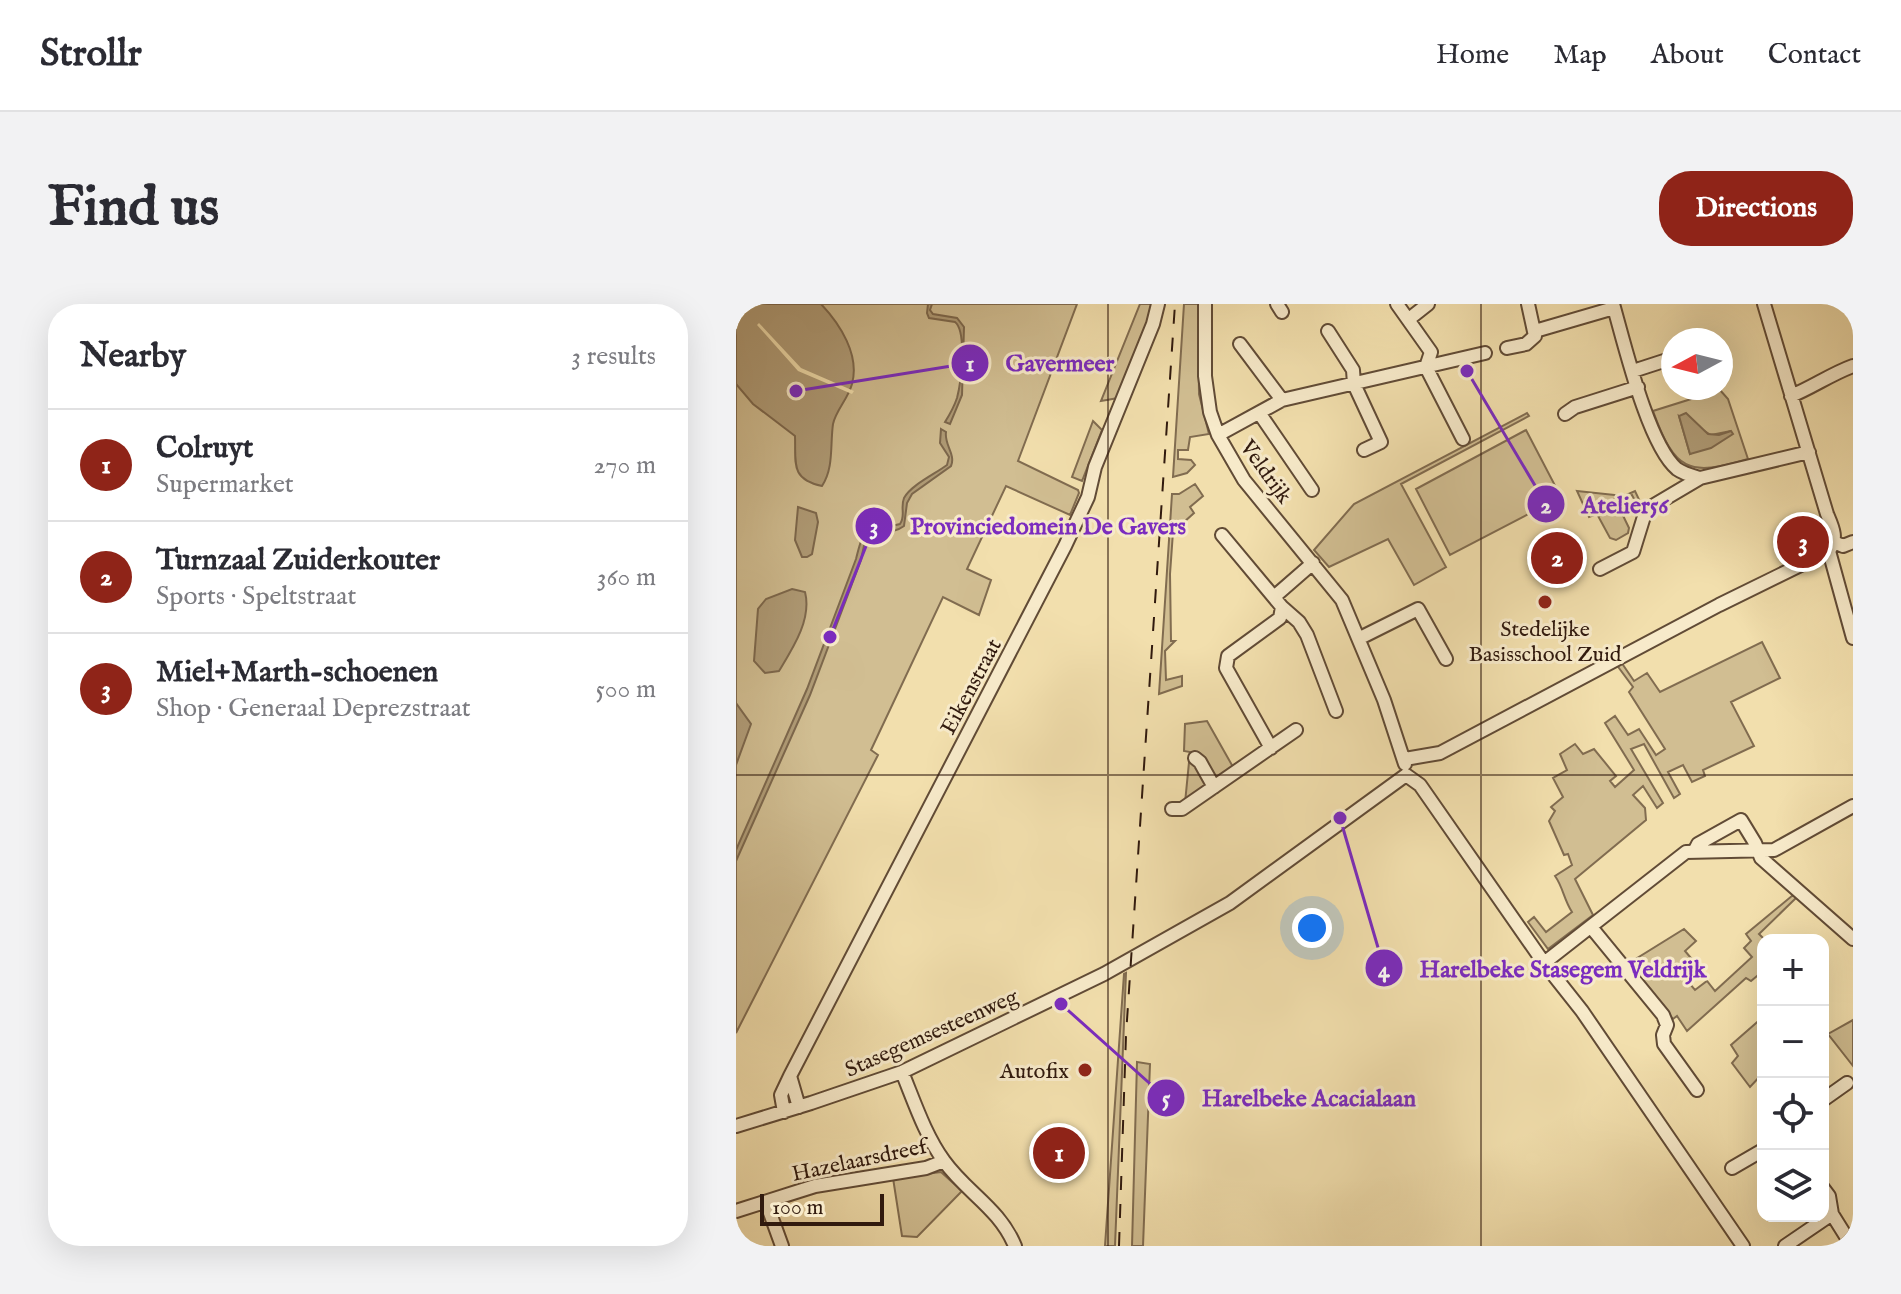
<!DOCTYPE html>
<html lang="en">
<head>
<meta charset="utf-8">
<style>
  :root { --surface:#fff; --page:#f2f2f3; --text:#2b2b33; --muted:#7c7c81; --line:#e1e1e2; --accent:#8f2418 }
  body { margin:0; font-family:"IM FELL English",serif; background:var(--page); color:var(--text) }
  .controls { position:absolute; right:24px; bottom:24px; display:grid; overflow:hidden; border-radius:16px; box-shadow:0 8px 32px #0002 }
  .controls button { width:72px; height:72px; display:grid; place-items:center; padding:0; border:0; border-bottom:2px solid var(--line); background:var(--surface); color:var(--text); font:40px sans-serif }
  .compass { position:absolute; left:925px; top:24px; width:72px; height:72px; border-radius:50%; background:var(--surface); box-shadow:0 8px 32px #0002; rotate:263deg }
  .scale { position:absolute; left:24px; bottom:20px; width:124px; box-sizing:border-box; padding-left:8px; border:4px solid #311a0e; border-top:0; font-size:22px; line-height:28px; white-space:nowrap; color:#311a0e; -webkit-text-stroke:6px #f7eaca; paint-order:stroke }
  .you { position:absolute; left:576px; top:624px; width:28px; height:28px; margin:-20px; border:6px solid #fff; border-radius:50%; background:#1a73e8; box-shadow:0 0 0 12px #1a73e833 }
  .badge { display:grid; place-items:center; width:52px; height:52px; border-radius:50%; background:var(--accent); color:#fff; font-size:26px; font-weight:700 }
  .pin { position:absolute; translate:-50% -50%; border:4px solid #fff; box-shadow:0 2px 8px #0006 }
  .list { margin:0; padding:0; list-style:none }
  h2 { display:flex; justify-content:space-between; align-items:center; height:104px; margin:0; padding:0 32px; font-size:34px }
  h2 small { font-size:26px; font-weight:400; color:var(--muted) }
  .list li { display:grid; grid-template-columns:52px 1fr auto; gap:24px; align-items:center; box-sizing:border-box; height:112px; padding:0 32px; border-top:2px solid var(--line) }
  .list b { display:block; font-size:30px; white-space:nowrap }
  .list p { margin:0; font-size:26px; white-space:nowrap; color:var(--muted) }
  .list em { font-size:26px; font-style:normal; color:var(--muted) }
  .icon { flex:none; width:44px; height:44px; fill:none; stroke:currentColor; stroke-width:2; stroke-linecap:round; stroke-linejoin:round }
  .map { position:relative; flex:none; width:1117px; height:942px; overflow:hidden; border-radius:32px }
  header { display:flex; align-items:center; gap:48px; box-sizing:border-box; height:112px; padding:0 40px; background:var(--surface); border-bottom:2px solid var(--line) }
  header strong { font-size:38px }
  nav { display:flex; gap:44px; margin-inline-start:auto; font-size:28px }
  .intro { display:flex; align-items:center; justify-content:space-between; box-sizing:border-box; height:192px; padding:0 48px }
  h1 { margin:0; font-size:56px }
  .button { padding:20px 36px; border-radius:32px; background:var(--accent); color:#fff; font-size:28px; font-weight:700 }
  main { display:flex; gap:48px; padding:0 48px }
  aside { flex:1; background:var(--surface); border-radius:32px; box-shadow:0 8px 32px #0002 }
  .map>svg:first-child { display:block }
  .green { fill:#d1be92; stroke:#816c50; stroke-width:2; fill-rule:evenodd }
  .water { fill:#b09c77; stroke:#7d684d; stroke-width:2 }
  .pier { fill:#f2dfad }
  .lines { fill:none; stroke-linecap:round; stroke-linejoin:round }
  .minor-casing { stroke:#614b36; stroke-width:16 }
  .minor { stroke:#f7eaca; stroke-width:12 }
  .rail { stroke:#311a0e; stroke-width:2; stroke-dasharray:14 14; stroke-linecap:butt }
  .grid { fill:none; stroke:#311a0e; stroke-width:2; stroke-opacity:0.55 }
  .poi-dot { fill:#8f2418; stroke:#f7eaca; stroke-width:3 }
  .labels { text-anchor:middle; stroke-width:6; stroke-linejoin:round; paint-order:stroke }
  .street-label { font-size:22px; fill:#311a0e; stroke:#f7eaca }
  .poi-label { font-size:22px; fill:#311a0e; stroke:#f7eaca }
  .leader { fill:none; stroke:#7b2cbf; stroke-width:3 }
  .callout-dot { fill:#7b2cbf; stroke:#f7eaca; stroke-width:3 }
  .mark-label { font-size:24px; text-anchor:middle; font-weight:bold; fill:#fff }
  .callout-label { font-size:24px; text-anchor:middle; font-weight:bold; fill:#7b2cbf; stroke:#f7eaca; stroke-width:6; stroke-linejoin:round; paint-order:stroke }
</style>
</head>
<body>
<header>
<strong>Strollr</strong>
<nav><a>Home</a><a>Map</a><a>About</a><a>Contact</a></nav>
</header>
<div class="intro"><h1>Find us</h1><a class="button">Directions</a></div>
<main>
<aside>
<h2>Nearby<small>3 results</small></h2>
<ul class="list">
<li><span class="badge">1</span><div><b>Colruyt</b><p>Supermarket</p></div><em>270 m</em></li>
<li><span class="badge">2</span><div><b>Turnzaal Zuiderkouter</b><p>Sports · Speltstraat</p></div><em>360 m</em></li>
<li><span class="badge">3</span><div><b>Miel+Marth-schoenen</b><p>Shop · Generaal Deprezstraat</p></div><em>500 m</em></li>
</ul>
</aside>
<div class="map">
<svg width="1117" height="942" viewBox="0 0 1117 942">
  <rect width="100%" height="100%" fill="#f2dfad"/>
  <filter id="stains"><feTurbulence type="fractalNoise" baseFrequency=".0025" numOctaves="4"/><feColorMatrix values="0 0 0 0 .2 0 0 0 0 .09 0 0 0 0 .02 0 0 0 .5 -.17"/></filter>
  <radialGradient id="worn" r=".72"><stop offset=".6" stop-color="#630" stop-opacity="0"/><stop offset="1" stop-color="#630" stop-opacity=".3"/></radialGradient>
  <!-- green -->
  <path class="green" d="M0 0H341L282 157 342 186 343 189 334 211 270 182 231 265 255 276 243 311 207 293 135 446 142 451 0 729Z
    M404 0H417L412 19 382 94 365 97Z
    M448 0H462L463 90 473 130 454 133 452 146H442V155L455 156 459 161 451 169 437 173Z
    M984 86 992 95 1012 155C952 173 939 167 917 107ZM943 112 975 131 995 127 954 150Z
    M791 109 793 112 665 180 710 263 678 281 652 235 593 263 578 246 618 200Z
    M357 117 366 126 346 177 336 173Z
    M790 126 825 193 714 251 680 185Z
    M459 180 467 192 454 203 458 209 437 228 434 270 435 337H439L429 347 430 376 446 372V382L423 390 436 190H443Z
    M841 187 888 192 899 187 907 204 905 208 896 191 888 195H879L893 224 892 229 880 236 874 234 861 210 853 213Z
    M1026 338 1044 374 995 398 1018 442 967 466 969 472 956 478 947 461 932 468 944 490 938 494 908 440 895 445 927 499 921 504 907 482 897 491 909 504 910 516 839 575 857 611 812 645 792 618 798 613 810 628 836 608C828 596 827 583 819 572L836 561 832 550 828 551 813 517 819 507 815 503 827 493 817 474 831 466 824 450 839 440 847 450 858 445 880 472 874 477 879 483 898 466 869 419 879 412 892 431 903 425 920 451 929 445 893 388 897 383 880 360 885 358 898 377 911 369 924 388Z
    M471 417 501 470 449 499 454 448 448 447 449 420Z
    M1057 591 1060 594 1023 630 1029 636 1027 667 1015 677 1010 674 951 727 941 712 937 715 890 661 948 625 960 637 949 647 960 660 953 667 958 672 953 679 959 686 971 677 979 687 1016 653 1008 644 1015 637 1010 630Z
    M390 669 379 942H369L388 670Z
    M1027 713V769L1014 783 996 759 1002 752 995 741Z
    M1117 716V762L1092 730Z
    M401 758 414 760 407 942H396Z
    M205 868 226 887 181 933 166 932 157 874Z"/>
  <!-- water -->
  <path class="water" d="M0 0H85C104 20 124 51 116 80 112 95 100 106 97 120 94 141 98 164 86 182 54 175 60 159 59 132L17 100 0 80Z
    M192 0H196L194 6 197 10 221 14 228 23 226 91 214 120 209 118C214 110 218 103 221 94 225 79 231 27 219 18L193 14 191 9Z
    M950 109 972 130 983 131 995 127 997 130 975 144 954 150 943 112Z
    M205 125 210 128C208 141 220 150 215 162L176 190 171 199 168 222C156 231 143 226 130 232L125 256 74 391 0 557V546L71 385 120 255C130 213 131 230 164 220 170 212 164 204 168 194 175 181 199 170 211 161L213 153 204 139Z
    M62 203 80 209 82 218 76 250 71 253H66L59 236Z
    M56 285 69 288C76 315 57 344 43 367L29 369 18 357 22 305 30 295Z
    M0 399 15 420 0 461Z"/>
  <!-- pier -->
  <path class="pier" d="M23 19 65 64 118 87 116 90 62 67 21 21Z"/>
  <g class="lines">
    <defs>
      <path id="minor" d="M469 0V72L474 108 482 131 508 176 606 296 648 396 669 460
        M541 0 546 8
        M661 0 695 48 690 63 727 135
        M877 0C888 38 912 141 941 165 948 170 957 172 964 174
        M673 15 692 0
        M592 27 617 66 618 80 645 138 628 146
        M799 27 878 4
        M504 40 546 96
        M771 44 790 40 799 32 792 0
        M897 67 937 54
        M1055 92C1077 83 1095 70 1117 62
        M524 110 576 186
        M829 110 839 103 902 83
        M482 131 546 96 749 49
        M486 231 546 303 563 318 571 331 600 407
        M1098 238 1107 242 1117 238
        M1093 247 1117 334
        M864 265 897 248 910 206 964 174 1073 148
        M538 293 577 259
        M624 334 682 305 710 355
        M535 444 490 364 492 352 544 314 546 303
        M459 454 464 458 478 483
        M669 455 704 449 983 301 1093 247C1102 234 1097 224 1091 210L1028 0
        M670 471 684 481 808 659 846 707 1007 942
        M436 505H446L560 426
        M959 546 962 540 1005 516 1019 539 1025 554 1117 635
        M855 623 927 711 931 721 927 731 928 740 961 786
        M808 659 950 548 1038 546 1117 502
        M166 768C178 797 189 831 208 857 231 889 263 904 279 942
        M54 772 63 803
        M1087 796 1111 779
        M48 808 45 791 54 772 329 242 352 193 359 163 417 20 422 0
        M0 822 75 799 166 768 368 670 494 599 670 471
        M996 864 1027 846
        M1087 884 1093 892 1096 910 1116 942
        M30 898 46 942
        M0 907 79 882 190 864 208 857
        M1049 942 1096 910"/>
    </defs>
    <!-- minor casing -->
    <use href="#minor" class="minor-casing"/>
    <!-- minor -->
    <use href="#minor" class="minor"/>
    <!-- rail -->
    <path class="rail" d="M383 942 390 731 439 0"/>
  </g>
  <!-- grid -->
  <path class="grid" d="M372 0V942M745 0V942M0 471H1117"/>
  <!-- markers -->
  <g class="poi-dot">
    <circle cx="809" cy="298" r="8"/>
    <circle cx="349" cy="766" r="8"/>
  </g>
  <g class="labels">
    <!-- street labels -->
    <g class="street-label">
      <text transform="translate(531 167) rotate(54)" y="8">Veldrijk</text>
      <text transform="translate(234 382) rotate(-62)" y="8">Eikenstraat</text>
      <text transform="translate(195 728) rotate(-24)" y="8">Stasegemsesteenweg</text>
      <text transform="translate(123 855) rotate(-12)" y="8">Hazelaarsdreef</text>
    </g>
    <!-- poi labels -->
    <g class="poi-label">
      <text x="809" y="332">Stedelijke<tspan x="809" dy="25">Basisschool Zuid</tspan></text>
      <text x="333" y="774" text-anchor="end">Autofix</text>
    </g>
  </g>
  <!-- callouts -->
  <path class="leader" d="M60 87L234 59M731 67L810 200M94 333L138 222M604 514L648 664M325 700L430 794"/>
  <g class="callout-dot">
    <circle cx="60" cy="87" r="8"/>
    <circle cx="731" cy="67" r="8"/>
    <circle cx="94" cy="333" r="8"/>
    <circle cx="604" cy="514" r="8"/>
    <circle cx="325" cy="700" r="8"/>
    <circle cx="234" cy="59" r="20"/>
    <circle cx="810" cy="200" r="20"/>
    <circle cx="138" cy="222" r="20"/>
    <circle cx="648" cy="664" r="20"/>
    <circle cx="430" cy="794" r="20"/>
  </g>
  <g class="mark-label">
    <text x="234" y="67">1</text>
    <text x="810" y="209">2</text>
    <text x="138" y="230">3</text>
    <text x="648" y="673">4</text>
    <text x="430" y="802">5</text>
  </g>
  <g class="callout-label">
    <text x="324" y="67">Gavermeer</text>
    <text x="889" y="209">Atelier56</text>
    <text x="312" y="230">Provinciedomein De Gavers</text>
    <text x="827" y="673">Harelbeke Stasegem Veldrijk</text>
    <text x="573" y="802">Harelbeke Acacialaan</text>
  </g>
  <rect width="100%" height="100%" filter="url(#stains)"/>
  <rect width="100%" height="100%" fill="url(#worn)"/>
</svg>
<div class="controls">
<button>+</button>
<button>−</button>
<button><svg class="icon" aria-label="locate" viewBox="0 0 24 24"><circle cx="12" cy="12" r="6"/><path d="M12 2v4M12 18v4M2 12h4M18 12h4"/></svg></button>
<button><svg class="icon" aria-label="layers" viewBox="0 0 24 24"><path d="M12 4l9 5-9 5-9-5zM3 14l9 5 9-5"/></svg></button>
</div>
<svg class="compass" viewBox="-18 -18 36 36"><path d="M0-13l5 13h-10z" fill="#e53935"/><path d="M0 13l5-13h-10z" fill="#7c7c81"/></svg>
<div class="scale">100 m</div>
<div class="you"></div>
<div class="pin badge" style="left:323px;top:849px">1</div>
<div class="pin badge" style="left:821px;top:254px">2</div>
<div class="pin badge" style="left:1067px;top:238px">3</div>
</div>
</main>
</body>
</html>
